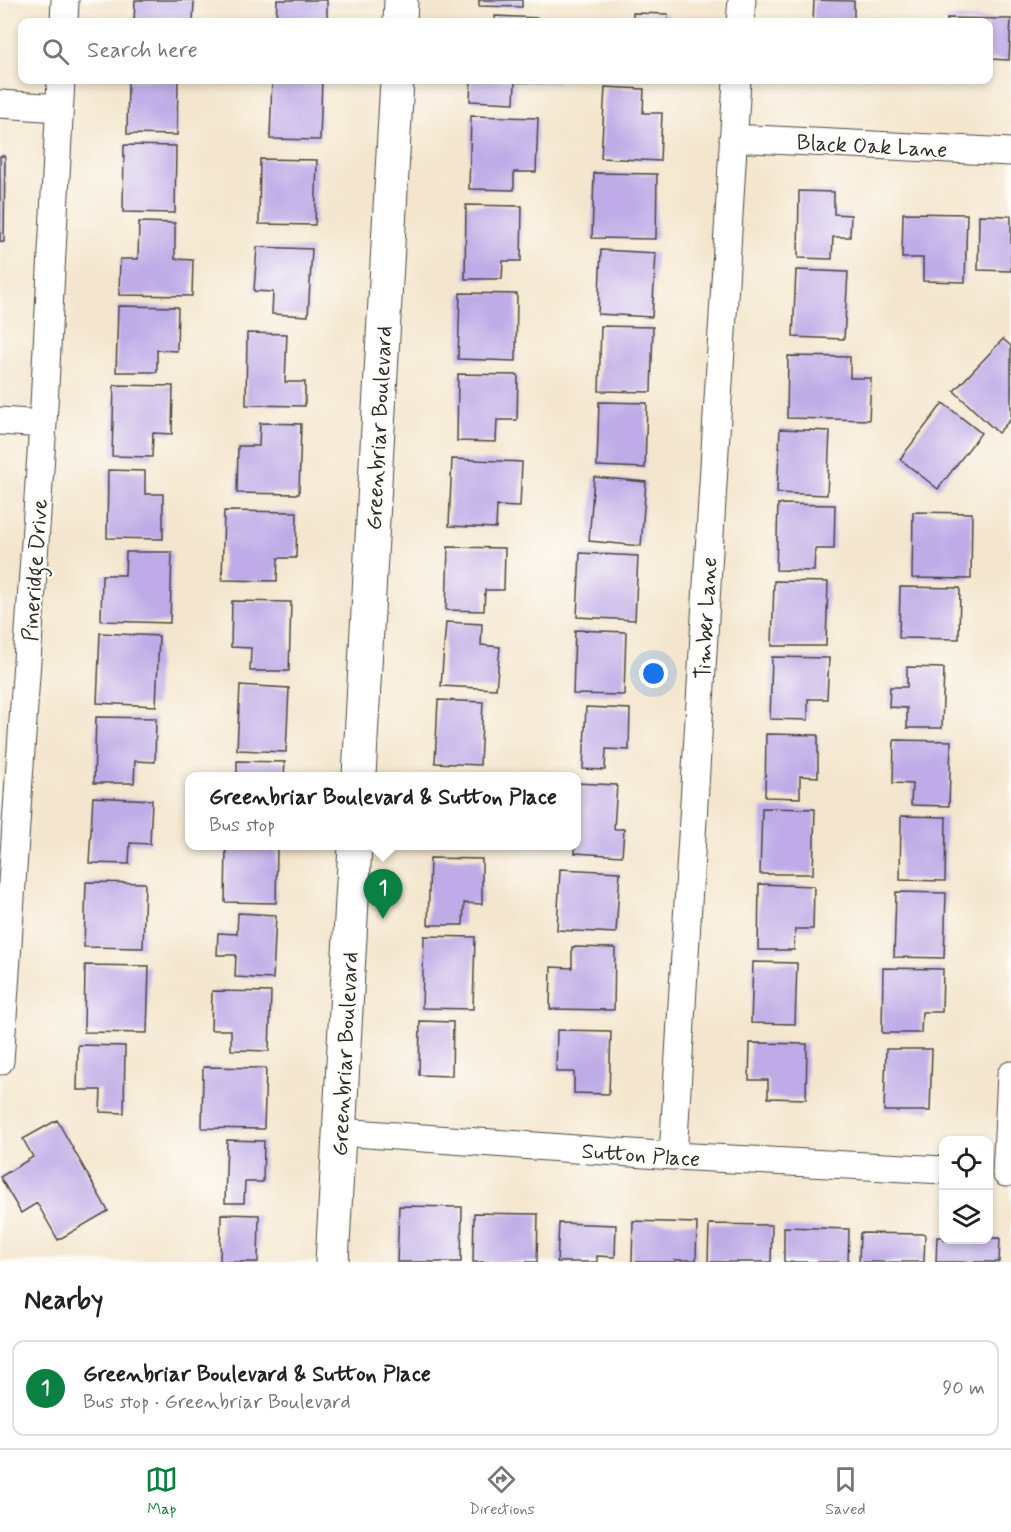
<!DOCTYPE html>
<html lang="en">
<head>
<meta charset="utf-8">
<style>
  :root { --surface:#fff; --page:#f6f6f6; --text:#222; --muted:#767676; --line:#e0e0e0; --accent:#0b8043 }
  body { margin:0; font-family:Mynerve,sans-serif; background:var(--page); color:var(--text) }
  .controls { position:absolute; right:18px; bottom:18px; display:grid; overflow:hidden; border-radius:12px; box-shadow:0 3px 9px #0003 }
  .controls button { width:54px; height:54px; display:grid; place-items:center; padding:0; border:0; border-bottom:2px solid var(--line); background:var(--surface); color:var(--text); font:30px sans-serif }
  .you { position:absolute; left:654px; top:674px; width:21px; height:21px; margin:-15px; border:4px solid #fff; border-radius:50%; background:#1a73e8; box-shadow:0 0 0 9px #1a73e833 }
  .badge { display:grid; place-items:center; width:39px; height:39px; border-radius:50%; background:var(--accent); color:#fff; font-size:20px; font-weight:700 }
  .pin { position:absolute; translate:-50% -50px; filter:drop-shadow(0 2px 3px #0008) }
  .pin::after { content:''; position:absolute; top:32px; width:21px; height:18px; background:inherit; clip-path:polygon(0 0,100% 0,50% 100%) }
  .popup { position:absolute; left:185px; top:772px; width:396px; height:78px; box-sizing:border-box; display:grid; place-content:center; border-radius:12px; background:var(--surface); filter:drop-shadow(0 2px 4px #0005); font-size:20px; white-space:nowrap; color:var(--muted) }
  .popup b { font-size:22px; color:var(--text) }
  .popup::after { content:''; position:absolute; left:50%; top:100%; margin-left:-12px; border:12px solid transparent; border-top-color:var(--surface) }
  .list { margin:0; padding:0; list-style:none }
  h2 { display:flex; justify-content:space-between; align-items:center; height:78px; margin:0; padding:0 24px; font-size:26px }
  h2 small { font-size:20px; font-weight:400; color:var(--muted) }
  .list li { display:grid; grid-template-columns:39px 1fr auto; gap:18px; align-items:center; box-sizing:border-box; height:96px; margin:0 12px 12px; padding:0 12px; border:2px solid var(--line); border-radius:12px }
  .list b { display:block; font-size:22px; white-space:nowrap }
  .list p { margin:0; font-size:20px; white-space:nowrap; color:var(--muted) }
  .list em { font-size:20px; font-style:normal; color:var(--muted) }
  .icon { flex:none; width:33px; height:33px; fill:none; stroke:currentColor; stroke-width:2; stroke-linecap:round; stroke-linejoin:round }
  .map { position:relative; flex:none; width:1011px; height:1262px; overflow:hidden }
  .search { position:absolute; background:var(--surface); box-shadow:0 3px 9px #0003; left:18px; right:18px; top:18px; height:66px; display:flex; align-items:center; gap:15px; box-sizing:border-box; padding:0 21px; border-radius:12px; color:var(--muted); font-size:22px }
  .sheet { height:186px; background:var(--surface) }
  nav { display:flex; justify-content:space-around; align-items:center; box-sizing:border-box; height:84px; border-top:2px solid var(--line); background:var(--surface); font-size:16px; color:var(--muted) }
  nav a { display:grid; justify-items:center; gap:3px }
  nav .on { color:var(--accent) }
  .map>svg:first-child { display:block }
  .building { fill:#beabe7 }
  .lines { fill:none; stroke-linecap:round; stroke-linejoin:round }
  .street-casing { stroke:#494743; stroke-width:29 }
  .secondary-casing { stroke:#494743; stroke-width:35 }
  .street { stroke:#fff; stroke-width:27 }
  .secondary { stroke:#fff; stroke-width:33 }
  .labels { text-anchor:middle; stroke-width:4.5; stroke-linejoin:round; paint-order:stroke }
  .street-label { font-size:22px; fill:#2b2b2b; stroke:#fdfcf7 }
</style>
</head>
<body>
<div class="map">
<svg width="1011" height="1262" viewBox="0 0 1011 1262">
  <rect width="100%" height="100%" fill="#fdfcf7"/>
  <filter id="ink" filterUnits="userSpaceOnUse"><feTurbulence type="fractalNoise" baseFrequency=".0167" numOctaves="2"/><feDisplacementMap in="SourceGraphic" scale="12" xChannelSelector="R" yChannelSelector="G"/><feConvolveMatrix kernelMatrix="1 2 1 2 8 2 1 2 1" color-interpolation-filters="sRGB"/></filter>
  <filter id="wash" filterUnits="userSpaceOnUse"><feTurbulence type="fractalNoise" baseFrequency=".008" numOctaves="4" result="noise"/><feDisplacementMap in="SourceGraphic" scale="24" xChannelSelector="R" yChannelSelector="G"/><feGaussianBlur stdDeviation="1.35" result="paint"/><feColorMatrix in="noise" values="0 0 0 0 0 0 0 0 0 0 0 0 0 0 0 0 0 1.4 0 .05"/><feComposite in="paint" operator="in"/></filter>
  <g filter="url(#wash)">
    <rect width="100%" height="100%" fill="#f4e6ce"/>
    <g id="blocks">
      <!-- building -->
      <path class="building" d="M135 0H194L193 22H134Z
        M277 0H327V22H276Z
        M479 0H522V7L479 6Z
        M814 0 854 1V22H813Z
        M633 13 668 14 667 22H633Z
        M495 16 539 18V22H495Z
        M947 18 1011 19 1009 60 988 59V22H947Z
        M128 80H178L177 135 127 134Z
        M272 80H322L320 140 270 139Z
        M471 80H558V83L515 82 514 103 470 101Z
        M605 87 644 89 643 113H662L660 161 601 158Z
        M471 116 538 118 536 172H514V190L469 189Z
        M124 145 176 146 175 213 123 212Z
        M0 156H5L4 242H0Z
        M260 159 317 160 315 225 259 224Z
        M594 173 657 174 656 239 592 238Z
        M799 191 834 192V214L851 215 850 237H833L832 259 798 258Z
        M466 205 522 206 521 261H503L502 279H465Z
        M903 213 967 214 965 282 923 281V258H902Z
        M979 215 1011 216V271L978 270Z
        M139 222 175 223V259L193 260 192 296 119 295 120 259H138Z
        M257 247 312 249 308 316 272 314 273 292 254 291Z
        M601 250 656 253 652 317 598 314Z
        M796 270 848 272 844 339 793 337Z
        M460 293 517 294 516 361 458 359Z
        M118 306 178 307 177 351 157 350V372H116Z
        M601 326 653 327 651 392 599 391Z
        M247 333 287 334 285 382H305V406L246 405Z
        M1003 339 1011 346V419L998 433 954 391Z
        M788 356 850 357V378H871L869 420 787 418Z
        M458 374 518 375 517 420H497L496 442 457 441Z
        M114 385 173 386 172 434 153 433 152 457 112 456Z
        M599 402 647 403 645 468 597 466Z
        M943 403 981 433 938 489 900 459Z
        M260 423 301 424 299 494 237 493 238 446H259Z
        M780 429 830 431 827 495 777 493Z
        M452 459 522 462 520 507 497 506 496 528 449 526Z
        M108 470 145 471V494H163V539L107 538Z
        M594 477 646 482 641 546 589 541Z
        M778 504 835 505 834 549H815L814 571 776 570Z
        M224 511 297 512 296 558H278L277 581 222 580Z
        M913 512 972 513 971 579 912 578Z
        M448 547 505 548 504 590H485L484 611 446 610Z
        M126 552H172L170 623 101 621 102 575H125Z
        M580 553 638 556 635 620 577 617Z
        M774 581 828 582 826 646H772Z
        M900 587 960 588 959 639 899 638Z
        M232 601 291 602 289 671H250L251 648 231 647Z
        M446 622 482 624 481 645 500 647 496 689 441 686Z
        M575 630 626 632 624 695 573 694Z
        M100 633 159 636 156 706 97 703Z
        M772 657 829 658 827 699H808V720L770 719Z
        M907 667 944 668 942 728H907V708L889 707 890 687H907Z
        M240 685 289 688 286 752 237 750Z
        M438 700 483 702 480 765 435 763Z
        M586 707 630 709 629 750 606 749 605 770 583 769Z
        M96 717 156 718 155 762 135 761 134 783H94Z
        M766 734 818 735V777L800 776V798L765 797Z
        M894 740 951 741 949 806 911 805 912 784 893 783Z
        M237 761 285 762 284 776H237Z
        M576 783 617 785 614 829H624L622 856 575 853Z
        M93 797 152 800 150 844 130 843 129 864 89 863Z
        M762 808 815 809 813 874H760Z
        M901 816 946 817 945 881 900 880Z
        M226 846H277L276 903 225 902Z
        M430 858 482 859V904L464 903 463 925H428Z
        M560 869 620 872 616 933 557 930Z
        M86 882 145 883 143 948 84 947Z
        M759 884 814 886 813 929H795L794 950H758Z
        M896 892 946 893 944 958 894 957Z
        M238 913 276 915 273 979 235 977 236 955H217L218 933 237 934Z
        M424 936 475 937 473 1009 422 1008Z
        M572 947 615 948 614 1010 550 1009 551 967 572 968Z
        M753 962 797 963 795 1024 751 1023Z
        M85 965 149 966 147 1033 84 1032Z
        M883 968 943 969 942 1012H922L921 1033H882Z
        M212 991 271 992 269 1051 231 1050V1030H211Z
        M420 1021 453 1022 452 1076 419 1075Z
        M557 1030 611 1031 609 1094 574 1093V1072H556Z
        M750 1043 807 1044 806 1099 768 1098V1080H749Z
        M78 1045 125 1046 124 1113 100 1112 101 1090H77Z
        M886 1049H932L930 1111H884Z
        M203 1067 266 1068 264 1129 202 1128Z
        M57 1120 108 1211 58 1240 37 1203 21 1213 0 1177 33 1157 23 1139Z
        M227 1140 264 1141 263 1182H245L244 1203H225Z
        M399 1206 462 1207 461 1262H397Z
        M474 1213 538 1214 537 1262H473Z
        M221 1214 259 1215 258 1262H220Z
        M633 1221 697 1223 696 1260H675V1262H632Z
        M559 1223 616 1225 615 1257 597 1256V1262H557Z
        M709 1224 772 1225 771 1262H708Z
        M784 1227 849 1229 848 1262H784Z
        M860 1233 925 1234 924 1262H859Z
        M937 1237H944V1240L1000 1238 999 1262H936Z"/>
    </g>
  </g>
  <g filter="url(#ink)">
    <use href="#blocks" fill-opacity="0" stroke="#494743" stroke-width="1.5"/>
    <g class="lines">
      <defs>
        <path id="street" d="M64 22 65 0
          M740 22 742 0
          M0 104 59 108
          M733 138 1011 152
          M0 421 43 424
          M0 1061 43 424 61 80
          M340 1132 673 1156 944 1170
          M673 1156 737 80
          M1006 1173 1011 1075"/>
        <path id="secondary" d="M400 22 401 0
          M359 776 397 80
          M332 1262 355 846"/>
      </defs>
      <!-- street casing -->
      <use href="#street" class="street-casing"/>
      <!-- secondary casing -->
      <use href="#secondary" class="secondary-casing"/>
      <!-- street -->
      <use href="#street" class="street"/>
      <!-- secondary -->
      <use href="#secondary" class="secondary"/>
    </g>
  </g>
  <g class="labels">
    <!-- street labels -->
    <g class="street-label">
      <text transform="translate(872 145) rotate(3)" y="8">Black Oak Lane</text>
      <text transform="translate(378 428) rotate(-87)" y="8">Greenbriar Boulevard</text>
      <text transform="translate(34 570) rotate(-86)" y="8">Pineridge Drive</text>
      <text transform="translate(705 618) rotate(-87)" y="8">Timber Lane</text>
      <text transform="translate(344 1054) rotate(-87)" y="8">Greenbriar Boulevard</text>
      <text transform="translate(641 1154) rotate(4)" y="8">Sutton Place</text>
    </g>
  </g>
</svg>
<div class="controls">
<button><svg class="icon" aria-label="locate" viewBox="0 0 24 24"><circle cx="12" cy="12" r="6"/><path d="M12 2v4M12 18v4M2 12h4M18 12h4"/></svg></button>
<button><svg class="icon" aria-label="layers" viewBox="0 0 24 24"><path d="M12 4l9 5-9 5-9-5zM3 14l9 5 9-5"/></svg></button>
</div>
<div class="you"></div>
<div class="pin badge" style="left:383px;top:919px">1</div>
<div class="popup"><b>Greenbriar Boulevard &amp; Sutton Place</b>Bus stop</div>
<div class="search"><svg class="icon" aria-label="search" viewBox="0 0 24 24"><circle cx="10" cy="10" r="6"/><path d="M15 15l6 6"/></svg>Search here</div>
</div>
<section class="sheet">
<h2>Nearby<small></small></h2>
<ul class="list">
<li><span class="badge">1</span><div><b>Greenbriar Boulevard &amp; Sutton Place</b><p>Bus stop · Greenbriar Boulevard</p></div><em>90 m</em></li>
</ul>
</section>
<nav>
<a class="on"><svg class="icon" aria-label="map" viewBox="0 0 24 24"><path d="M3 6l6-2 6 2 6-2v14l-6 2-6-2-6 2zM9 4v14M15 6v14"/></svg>Map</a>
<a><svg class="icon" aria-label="directions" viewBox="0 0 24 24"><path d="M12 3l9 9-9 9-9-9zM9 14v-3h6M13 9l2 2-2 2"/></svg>Directions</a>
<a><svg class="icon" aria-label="saved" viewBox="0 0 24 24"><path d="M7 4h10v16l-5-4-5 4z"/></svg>Saved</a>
</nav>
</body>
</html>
